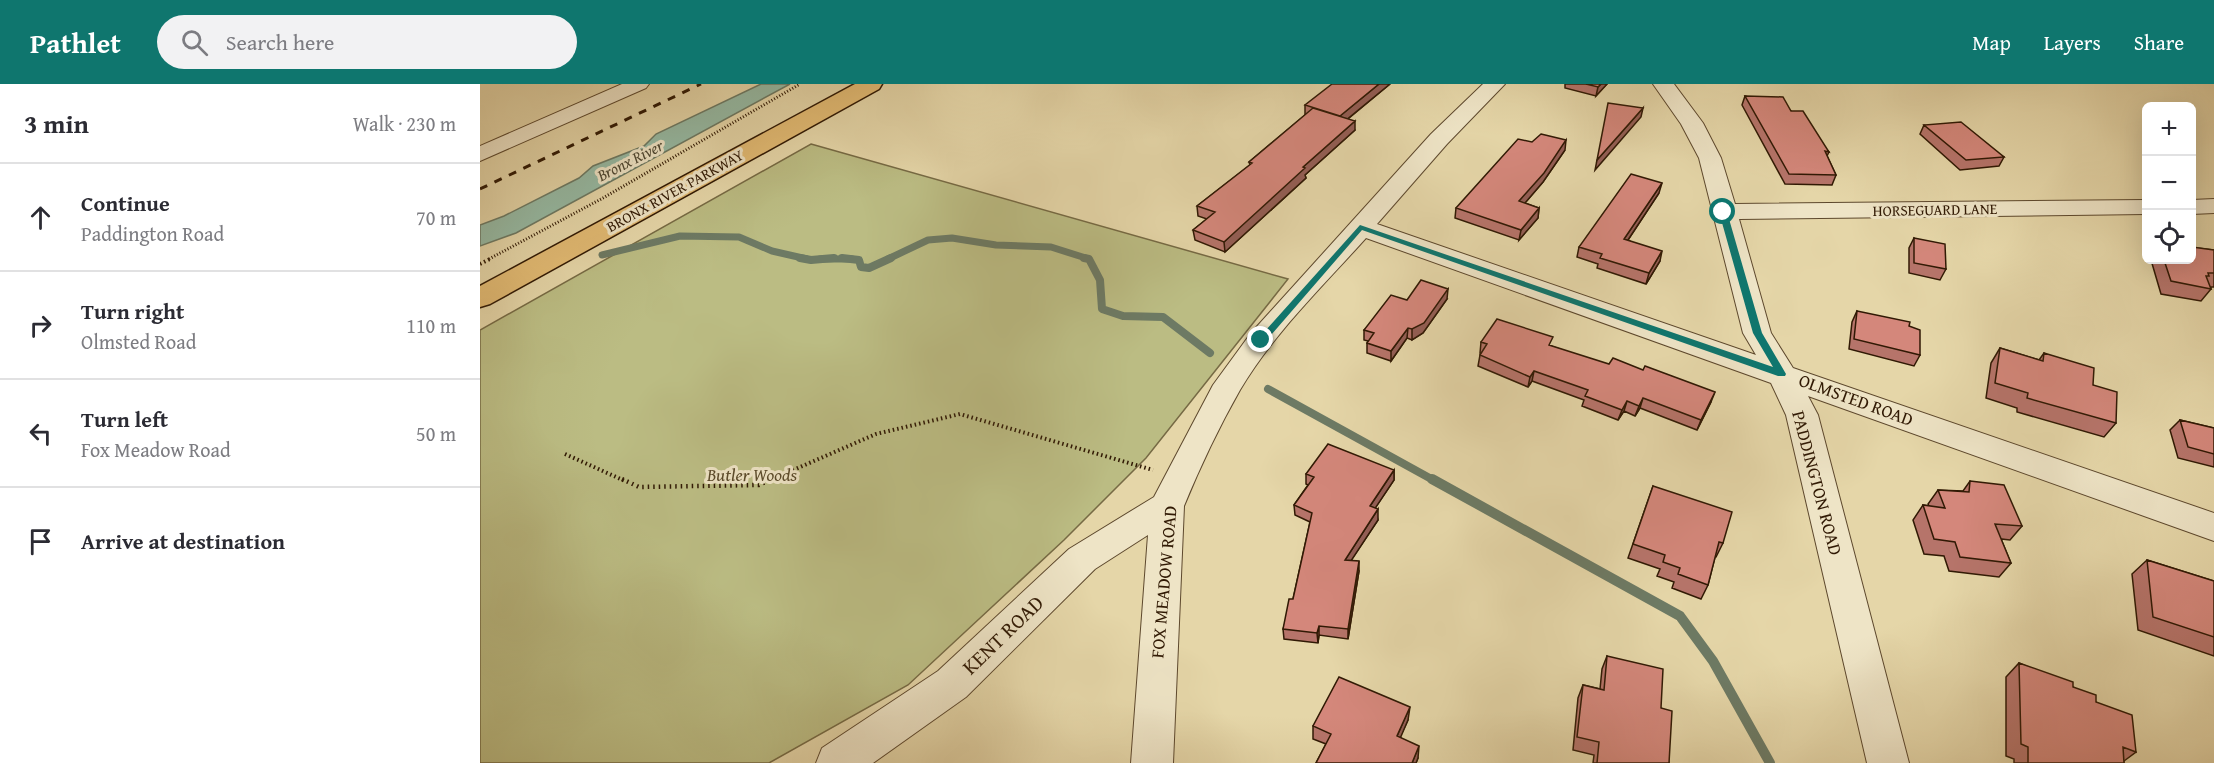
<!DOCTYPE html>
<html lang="en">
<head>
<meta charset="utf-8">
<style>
  :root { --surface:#fff; --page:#f2f2f3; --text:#2b2b33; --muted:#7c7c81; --line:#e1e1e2; --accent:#0f766e }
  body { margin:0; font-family:"Gentium Book Plus",serif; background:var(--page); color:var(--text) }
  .controls { position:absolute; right:18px; top:18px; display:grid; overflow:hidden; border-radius:9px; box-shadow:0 6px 24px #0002 }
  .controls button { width:54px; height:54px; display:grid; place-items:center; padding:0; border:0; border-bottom:2px solid var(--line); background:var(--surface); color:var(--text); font:30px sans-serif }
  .stop { position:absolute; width:18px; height:18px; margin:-14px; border:4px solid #0f766e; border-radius:50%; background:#fff }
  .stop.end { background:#0f766e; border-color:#fff; box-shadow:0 2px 6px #0008 }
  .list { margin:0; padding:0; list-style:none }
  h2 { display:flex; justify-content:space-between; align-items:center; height:78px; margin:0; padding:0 24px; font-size:26px }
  h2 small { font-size:20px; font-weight:400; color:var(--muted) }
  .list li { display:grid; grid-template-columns:39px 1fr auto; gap:18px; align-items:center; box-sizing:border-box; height:108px; padding:0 24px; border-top:2px solid var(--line) }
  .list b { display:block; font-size:22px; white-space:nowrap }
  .list p { margin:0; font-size:20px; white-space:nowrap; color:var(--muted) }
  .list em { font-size:20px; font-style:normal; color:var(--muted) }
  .icon { flex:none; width:33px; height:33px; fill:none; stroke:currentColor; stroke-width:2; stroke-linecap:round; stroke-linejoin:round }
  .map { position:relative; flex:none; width:1734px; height:679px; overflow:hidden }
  header { display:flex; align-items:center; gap:36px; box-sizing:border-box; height:84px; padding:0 30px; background:var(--accent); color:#fff }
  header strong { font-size:28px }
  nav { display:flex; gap:33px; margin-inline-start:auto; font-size:21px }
  .search { width:420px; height:54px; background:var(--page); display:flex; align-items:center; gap:15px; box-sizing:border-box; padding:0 21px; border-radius:33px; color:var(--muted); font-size:22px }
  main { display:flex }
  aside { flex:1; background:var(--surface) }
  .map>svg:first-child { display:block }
  .green { fill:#bbbc83; stroke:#766a44; stroke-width:1.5 }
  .water { fill:#96baa4; stroke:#6d7a64; stroke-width:1.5 }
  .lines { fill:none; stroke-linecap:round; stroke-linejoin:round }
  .stream-far2 { stroke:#6d7a64; stroke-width:7 }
  .stream-far1 { stroke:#6d7a64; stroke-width:8 }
  .stream { stroke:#6d7a64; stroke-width:10 }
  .minor-casing { stroke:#5d482d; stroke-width:2 }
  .highway-casing { stroke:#301904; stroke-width:3 }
  .path-far2 { stroke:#301904; stroke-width:3; stroke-dasharray:1 2; stroke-linecap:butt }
  .path-far1 { stroke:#301904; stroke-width:4; stroke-dasharray:1.5 3; stroke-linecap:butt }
  .path { stroke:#301904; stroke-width:4.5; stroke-dasharray:1.5 4; stroke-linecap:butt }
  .minor { fill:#eee4c6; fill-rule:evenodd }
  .highway { fill:#e2bb74; fill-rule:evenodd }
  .rail { stroke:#301904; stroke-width:3; stroke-dasharray:8 8; stroke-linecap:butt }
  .wall { fill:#b6746a; stroke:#301904; stroke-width:1.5 }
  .shaded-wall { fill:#945e56; stroke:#301904; stroke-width:1.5 }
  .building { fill:#d4877b; stroke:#301904; stroke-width:1.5 }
  .route { fill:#0f766e }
  .labels { text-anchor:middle; stroke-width:6; stroke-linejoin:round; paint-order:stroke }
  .far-street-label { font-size:15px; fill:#301904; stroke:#eee4c6 }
  .far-water-label { font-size:16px; font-style:italic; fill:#4f4934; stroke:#eee4c6 }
  .street-label { font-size:18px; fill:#301904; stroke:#eee4c6 }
  .park-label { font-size:18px; font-style:italic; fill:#5a4a2a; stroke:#eee4c6 }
  .near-street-label { font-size:21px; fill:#301904; stroke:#eee4c6 }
</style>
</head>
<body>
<header>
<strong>Pathlet</strong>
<div class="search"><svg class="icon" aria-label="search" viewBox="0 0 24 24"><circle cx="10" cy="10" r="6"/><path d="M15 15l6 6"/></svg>Search here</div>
<nav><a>Map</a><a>Layers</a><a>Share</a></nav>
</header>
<main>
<aside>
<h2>3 min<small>Walk · 230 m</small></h2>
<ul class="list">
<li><svg class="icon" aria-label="ahead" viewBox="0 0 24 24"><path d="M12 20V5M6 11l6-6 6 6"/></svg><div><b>Continue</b><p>Paddington Road</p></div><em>70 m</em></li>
<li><svg class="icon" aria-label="right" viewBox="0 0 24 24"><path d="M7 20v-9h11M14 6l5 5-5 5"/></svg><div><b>Turn right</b><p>Olmsted Road</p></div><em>110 m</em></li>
<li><svg class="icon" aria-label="left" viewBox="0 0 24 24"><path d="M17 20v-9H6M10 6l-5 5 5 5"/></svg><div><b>Turn left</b><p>Fox Meadow Road</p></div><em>50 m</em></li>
<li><svg class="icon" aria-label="arrive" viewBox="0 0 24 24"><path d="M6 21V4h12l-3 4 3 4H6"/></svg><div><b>Arrive at destination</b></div></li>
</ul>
</aside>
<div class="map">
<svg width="1734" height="679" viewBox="0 0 1734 679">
  <rect width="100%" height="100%" fill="#e5d6a8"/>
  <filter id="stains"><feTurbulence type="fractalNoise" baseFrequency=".00333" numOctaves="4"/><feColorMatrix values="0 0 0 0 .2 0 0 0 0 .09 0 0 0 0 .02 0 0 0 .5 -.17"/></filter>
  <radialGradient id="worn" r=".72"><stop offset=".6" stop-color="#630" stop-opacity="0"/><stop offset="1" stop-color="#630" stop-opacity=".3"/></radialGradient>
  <!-- green -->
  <path class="green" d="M331 60 808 195 666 374 584 456 428 601 289 679H0V246Z"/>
  <!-- water -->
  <path class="water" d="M281 0H310L36 149 0 162V141L24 132 99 94 113 82 164 62 176 50Z"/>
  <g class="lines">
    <!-- stream-far2 -->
    <path class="stream-far2" d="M122 171 200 152 259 153 292 167 327 175
      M340 175H372
      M408 175 448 156 472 154 516 161 571 163 609 175"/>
    <!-- stream-far1 -->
    <path class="stream-far1" d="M320 174 331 176 354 174
      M362 174 379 176 381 183 389 184 411 174
      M604 174 609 175 620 196 622 225 643 232 683 233 730 269
      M788 305 955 397"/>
    <!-- stream -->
    <path class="stream" d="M952 395 1200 532 1233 577 1290 679"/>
    <defs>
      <path id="minor" d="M142 0H169L166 4 0 77V62Z
        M1003 0H1025L967 60 897 140 1276 271 1263 249 1219 74 1201 40 1173 0H1194L1223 39 1241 74 1255 120 1666 116V130L1259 135 1291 249 1313 284 1734 429V457L1328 312 1338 331 1429 679H1387L1306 331 1291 299 886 154C843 202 793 250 760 306 739 343 720 383 704 422L693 679H651L668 451 615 485 486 613 393 679H336L342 664 458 587 589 465 674 413 733 301 771 249 951 50Z
        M1734 115V129L1712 130V116Z"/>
      <path id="highway" d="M375 0H402L399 5 10 220 0 223V202Z"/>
    </defs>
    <!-- minor casing -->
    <use href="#minor" class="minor-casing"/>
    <!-- highway casing -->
    <use href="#highway" class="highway-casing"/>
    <!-- path-far2 -->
    <path class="path-far2" d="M9 175 123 114 320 0"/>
    <!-- path-far1 -->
    <path class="path-far1" d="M0 180 12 174
      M85 370 145 397
      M288 397 396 350 480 330 673 386"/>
    <!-- path -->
    <path class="path" d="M142 395 159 403 279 401 292 395"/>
    <!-- minor -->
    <use href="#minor" class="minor"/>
    <!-- highway -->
    <use href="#highway" class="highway"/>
    <!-- rail -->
    <path class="rail" d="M0 105 221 0"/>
  </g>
  <!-- wall -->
  <path class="wall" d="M910 0 868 35 875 46 825 91 826 94 745 168 715 156 713 146 727 135 718 132 717 122 770 81 769 78 825 31V21Z
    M1085 0H1127L1116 12 1085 4Z
    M1265 12 1311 27 1349 68 1347 72 1356 91 1352 101 1305 100 1262 21Z
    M1444 41 1524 73 1519 82 1480 86 1440 50Z
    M1085 66 1063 98 1045 119 1059 124 1058 134 1039 156 975 134 976 124Z
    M1179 109 1148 156 1180 177 1166 200 1117 184 1118 180 1097 173 1099 163Z
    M1434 154 1466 185 1460 196 1429 189V164Z
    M1717 164 1734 166V203H1731V205L1721 217 1681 210 1671 176H1712Z
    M967 215 943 249 932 256 927 254 911 277 887 269V259L888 257 884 256V246L927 216Z
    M1377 227 1440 271 1434 282 1369 265 1372 238Z
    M1001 258 1071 262 1231 318 1217 346 1160 324 1155 332 1144 327 1138 336 1102 322 1104 316 1052 297 1048 303 998 282 1000 271 1001 269H1000Z
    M1520 264 1559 276 1564 269 1613 301 1636 339 1624 353 1537 328V324L1506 314 1511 279Z
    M1700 336 1734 344V383L1698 374 1690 346Z
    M914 386V396L895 424 898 436 871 476 879 487 868 555 839 551 838 559 804 555 803 545 813 515 830 438 815 431 814 421 828 401 826 400V390Z
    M1490 397 1542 442 1530 456 1521 455 1531 479 1519 493 1469 487 1464 472 1444 470 1433 436 1443 421 1449 422 1448 420 1458 406 1483 407Z
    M1173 402 1243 459 1236 473H1235L1228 501 1221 515 1192 504 1194 498 1177 492 1180 485 1148 474Z
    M1667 476 1734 497V572L1658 546 1652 490Z
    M1127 572 1181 624 1189 679H1113L1114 671 1093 666 1098 614 1103 601 1120 605 1122 585Z
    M1539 579 1593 603 1616 618 1656 668 1644 677V679H1534V675L1526 672V593Z
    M928 636 920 653 938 674 936 679H836L846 660 833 655V642Z"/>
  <!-- shaded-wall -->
  <path class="shaded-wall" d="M899 0H910L860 41V32Z
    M1121 0H1127L1116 12 1118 3Z
    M1163 24 1161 33 1115 86 1117 76Z
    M875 37V46L825 91 826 94 745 168 744 158 823 83Z
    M1086 56 1085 66 1063 98 1038 127 1039 117Z
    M1182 99 1179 109 1142 165 1144 155Z
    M1059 124 1058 134 1039 156 1041 146Z
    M1182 167 1180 177 1166 200 1169 189Z
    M968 205 967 215 943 249 932 256V245Z
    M928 244 927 254 911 277V267Z
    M1054 287 1052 297 1048 303 1050 293Z
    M1235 308 1231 318 1217 346 1221 336Z
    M1163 314 1160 324 1155 332 1159 322Z
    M1147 317 1144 327 1138 336 1142 326Z
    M914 386V396L890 432V422Z
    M898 425V436L865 486V476Z
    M879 477V487L868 555V545Z
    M839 542V551L838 559 837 549Z
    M930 623 928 636 916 664 917 652Z
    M939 662 938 674 936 679H932Z"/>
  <!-- building -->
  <path class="building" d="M852 0H899L860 32 825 21Z
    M1106 0H1121L1118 3Z
    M1265 12 1303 13 1311 27H1323L1349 68 1345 67 1356 91 1309 90Z
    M1128 19 1163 24 1117 76Z
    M833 24 875 37 823 83 825 84 744 158 713 146 735 128 717 122 772 79 769 78Z
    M1481 38 1524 73 1486 76 1444 41Z
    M1061 50 1086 56 1064 89 1039 117 1059 124 1041 146 976 124 1038 55 1052 58Z
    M1151 90 1182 99 1144 155 1182 167 1169 189 1120 174 1122 170 1099 163Z
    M1434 154 1465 160 1466 185 1434 179Z
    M1712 163 1734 166V189H1728L1729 192H1726L1731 205 1691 197 1684 176H1712Z
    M941 196 968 205 944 239 932 245 928 244 911 267 887 259 894 249 884 246 911 211 927 216Z
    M1377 227 1430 238 1429 242 1440 246V271L1374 255Z
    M1017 235 1073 253 1069 261 1129 280 1133 274 1163 286 1165 282 1235 308 1221 336 1163 314 1159 322 1147 317 1142 326 1105 312 1108 306 1054 287 1050 293 1000 271 1007 260 1001 258Z
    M1520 264 1563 277 1564 269 1614 284 1613 301 1637 308 1636 339 1547 314 1548 309 1515 299Z
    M1700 336 1734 344V370L1708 363Z
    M848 360 914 386 890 422 898 425 865 476 879 477 868 545 839 542 837 549 803 545 809 515H813L832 429 814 421 834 393 826 390Z
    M1490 397 1524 401 1542 442 1515 440 1531 479 1480 473 1475 458 1454 455 1443 421 1465 424 1458 406 1489 408Z
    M1173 402 1252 428 1243 459 1239 458 1228 501 1198 490 1200 484 1183 478 1185 471 1153 460Z
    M1667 476 1734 497V553L1673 533Z
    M1127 572 1183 585 1181 624 1192 627 1189 679H1117L1119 658 1097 653 1103 601 1124 606Z
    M1539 579 1593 598V603L1616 611V618L1652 631 1656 668 1643 663 1644 679H1548V663L1541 660Z
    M859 593 930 623 917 652 939 662 932 679H836L851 650 833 642Z"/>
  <!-- route -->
  <path class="route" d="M1243 125 1247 128 1282 249 1306 290 1305 292H1298L882 146 785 258 777 256 880 141 1293 283 1273 249 1239 128Z"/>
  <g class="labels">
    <!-- far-street labels -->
    <g class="far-street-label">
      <text transform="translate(195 107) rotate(-29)" y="5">BRONX RIVER PARKWAY</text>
      <text transform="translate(1455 126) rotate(-1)" y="5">HORSEGUARD LANE</text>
    </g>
    <!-- far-water labels -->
    <g class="far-water-label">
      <text transform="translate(150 76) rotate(-27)" y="6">Bronx River</text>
    </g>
    <!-- street labels -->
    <g class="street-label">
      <text transform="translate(1376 316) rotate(20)" y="6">OLMSTED ROAD</text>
      <text transform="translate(1337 399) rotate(75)" y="6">PADDINGTON ROAD</text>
      <text transform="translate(684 498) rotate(-85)" y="6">FOX MEADOW ROAD</text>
    </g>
    <!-- park labels -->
    <g class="park-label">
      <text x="272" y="397">Butler Woods</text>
    </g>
    <!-- near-street labels -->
    <g class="near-street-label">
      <text transform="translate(523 551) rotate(-44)" y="7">KENT ROAD</text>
    </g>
  </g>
  <rect width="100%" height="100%" filter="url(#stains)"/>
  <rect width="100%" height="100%" fill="url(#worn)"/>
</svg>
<div class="controls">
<button>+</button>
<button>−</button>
<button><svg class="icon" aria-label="locate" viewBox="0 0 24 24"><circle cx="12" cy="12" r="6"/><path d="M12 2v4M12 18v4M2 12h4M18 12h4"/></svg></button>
</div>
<div class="stop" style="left:1243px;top:128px"></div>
<div class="stop end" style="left:781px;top:256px"></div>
</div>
</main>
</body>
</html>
